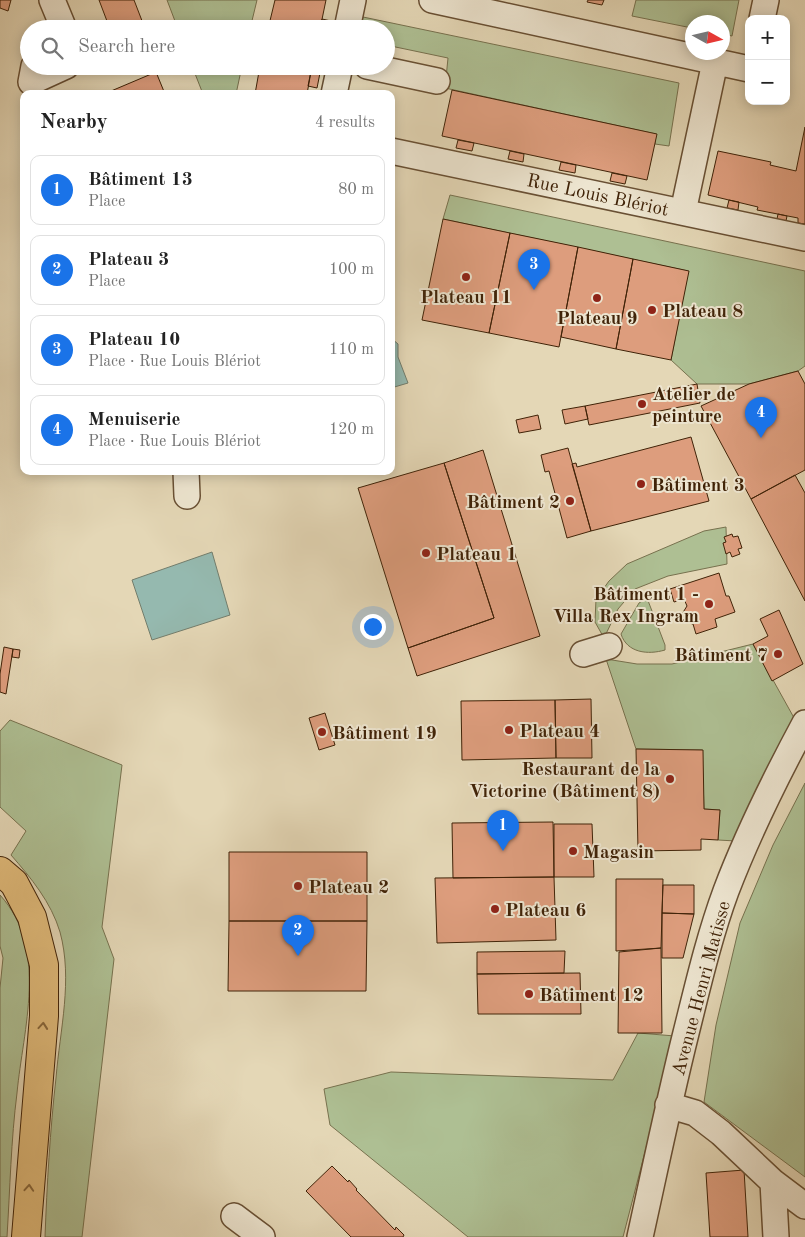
<!DOCTYPE html>
<html lang="en">
<head>
<meta charset="utf-8">
<style>
  :root { --surface:#fff; --page:#f6f6f6; --text:#222; --muted:#767676; --line:#e0e0e0; --accent:#1a73e8 }
  body { margin:0; font-family:"Old Standard TT",serif; background:var(--page); color:var(--text) }
  .controls { position:absolute; right:15px; top:15px; display:grid; overflow:hidden; border-radius:10px; box-shadow:0 2px 12px #0003 }
  .controls button { width:45px; height:45px; display:grid; place-items:center; padding:0; border:0; border-bottom:1px solid var(--line); background:var(--surface); color:var(--text); font:25px sans-serif }
  .compass { position:absolute; left:685px; top:15px; width:45px; height:45px; border-radius:50%; background:var(--surface); box-shadow:0 2px 12px #0003; rotate:98deg }
  .you { position:absolute; left:372px; top:626px; width:18px; height:18px; margin:-12px; border:4px solid #fff; border-radius:50%; background:#1a73e8; box-shadow:0 0 0 8px #1a73e833 }
  .badge { display:grid; place-items:center; width:32px; height:32px; border-radius:50%; background:var(--accent); color:#fff; font-size:16px; font-weight:700 }
  .pin { position:absolute; translate:-50% -41px; filter:drop-shadow(0 1px 2px #0008) }
  .pin::after { content:''; position:absolute; top:26px; width:18px; height:15px; background:inherit; clip-path:polygon(0 0,100% 0,50% 100%) }
  .list { margin:0; padding:0; list-style:none }
  h2 { display:flex; justify-content:space-between; align-items:center; height:65px; margin:0; padding:0 20px; font-size:21px }
  h2 small { font-size:16px; font-weight:400; color:var(--muted) }
  .list li { display:grid; grid-template-columns:32px 1fr auto; gap:15px; align-items:center; box-sizing:border-box; height:70px; margin:0 10px 10px; padding:0 10px; border:1px solid var(--line); border-radius:10px }
  .list b { display:block; font-size:19px; white-space:nowrap }
  .list p { margin:0; font-size:16px; white-space:nowrap; color:var(--muted) }
  .list em { font-size:16px; font-style:normal; color:var(--muted) }
  .icon { flex:none; width:28px; height:28px; fill:none; stroke:currentColor; stroke-width:2; stroke-linecap:round; stroke-linejoin:round }
  .map { position:relative; flex:none; width:805px; height:1237px; overflow:hidden }
  .search { position:absolute; background:var(--surface); box-shadow:0 2px 12px #0003; left:20px; top:20px; width:375px; height:55px; display:flex; align-items:center; gap:12px; box-sizing:border-box; padding:0 18px; border-radius:28px; color:var(--muted); font-size:19px }
  .panel { position:absolute; background:var(--surface); box-shadow:0 2px 12px #0003; left:20px; top:90px; width:375px; height:385px; border-radius:10px }
  .map>svg:first-child { display:block }
  .green { fill:#aebf93; stroke:#77714e }
  .water { fill:#95b9af; stroke:#737d6c }
  .building { fill:#dd9d7d; stroke:#402308 }
  .lines { fill:none; stroke-linecap:round; stroke-linejoin:round }
  .minor-casing { stroke:#695034; stroke-width:28 }
  .highway-casing { stroke:#402308; stroke-width:30 }
  .minor { stroke:#ede5d0; stroke-width:25 }
  .highway { stroke:#e2bc7b; stroke-width:28 }
  .oneway { stroke:#89683c }
  .poi-dot { fill:#8f2418; stroke:#ede5d0; stroke-width:2 }
  .labels { text-anchor:middle; stroke-width:4; stroke-linejoin:round; paint-order:stroke }
  .street-label { font-size:19px; fill:#402308; stroke:#ede5d0 }
  .poi-label { font-size:19px; font-weight:bold; fill:#402308; stroke:#ede5d0; text-anchor:start }
</style>
</head>
<body>
<div class="map">
<svg width="805" height="1237" viewBox="0 0 805 1237">
  <rect width="100%" height="100%" fill="#e4d7b6"/>
  <filter id="stains"><feTurbulence type="fractalNoise" baseFrequency=".004" numOctaves="4"/><feColorMatrix values="0 0 0 0 .2 0 0 0 0 .09 0 0 0 0 .02 0 0 0 .5 -.17"/></filter>
  <radialGradient id="worn" r=".72"><stop offset=".6" stop-color="#630" stop-opacity="0"/><stop offset="1" stop-color="#630" stop-opacity=".3"/></radialGradient>
  <!-- green -->
  <path class="green" d="M167 0H257L250 29H178Z
    M636 0H739L732 36 723 34 722 22H692V28L632 16Z
    M363 17 679 83 669 146 655 144 656 134 445 88 448 58 386 45V29H360Z
    M192 66H242L236 94H203Z
    M450 195 805 271V366L798 371 749 384H697L671 360 688 271 443 219Z
    M726 527 727 564 668 576 635 589 618 609 604 638 595 622 596 599 609 581 627 564 704 531Z
    M647 598 665 645V650C648 655 627 653 621 634L639 603Z
    M753 644 798 725 736 841 718 840 720 810 704 809 702 750 636 749 606 659 637 664H672Z
    M10 720 122 765 102 927 114 959 82 1237H45C47 1184 50 1131 56 1078 60 1029 73 980 60 932 51 902 31 878 11 855L26 831 0 807V731Z
    M805 783V1177L704 1102 716 1025 740 923 773 845Z
    M0 895C49 949 23 1029 17 1093 11 1140 10 1189 7 1237H0V988L3 958 0 946Z
    M638 1033 675 1036 623 1237H468L330 1125 324 1089 391 1072 613 1080Z"/>
  <!-- water -->
  <path class="water" d="M391 338 398 344V357L408 383 391 388Z
    M212 552 230 615 152 640 132 580Z"/>
  <!-- building -->
  <path class="building" d="M0 0H11L8 11 0 8Z
    M99 0H134L144 26 136 29H110Z
    M275 0H326L320 29H268Z
    M588 0H604L602 5 587 2Z
    M322 19 331 21 329 29H320Z
    M260 66H312L307 94H255Z
    M311 71 320 73 317 88 308 86Z
    M156 72 165 94H104Z
    M452 90 657 134 647 180 442 136Z
    M805 127V224L798 223V218L757 210 758 207 708 195 718 151 771 162 770 165 796 171Z
    M458 140 474 143 472 151 456 148Z
    M510 151 524 154 523 162 508 159Z
    M561 162 576 165 575 173 559 170Z
    M612 173 627 176 625 184 610 181Z
    M729 200 739 202 738 210 727 208Z
    M778 214 787 216 786 221 777 219Z
    M443 219 510 233 489 333 422 320Z
    M510 233 578 247 559 347 489 333Z
    M578 247 633 259 616 349 561 337Z
    M633 259 689 271 671 360 616 349Z
    M798 371 805 384V470L751 499 701 406 749 384Z
    M697 384 700 403 589 425 585 406Z
    M585 406 588 419 565 424 562 410Z
    M538 415 541 429 519 433 516 420Z
    M691 437 709 501 591 531 572 464 576 463 577 467Z
    M568 448 591 531 567 538 549 471 545 472 541 455Z
    M483 450 540 636 417 676 408 648 494 618 444 463Z
    M444 463 494 618 408 648 358 488Z
    M795 475 805 493V601L751 499Z
    M732 534 733 537 738 536 742 548 738 549 740 554 732 557 730 552 726 554 723 543 726 542 724 537Z
    M719 573 726 596H729L735 612 715 619 717 627 696 634 693 624 685 622 682 614 687 606 684 599 674 602 670 589Z
    M779 610 803 664 772 681 753 644 768 636 760 619Z
    M4 647 13 649 6 694 0 692V674Z
    M13 649 20 650 19 658 12 657Z
    M591 699 592 758H556L555 700Z
    M555 700 556 758 462 760 461 701Z
    M325 713 335 745 319 750 309 718Z
    M636 749 703 750 704 809 720 810 718 840 701 839V850L638 851Z
    M553 822 554 877 453 878 452 823Z
    M554 824H592L594 877H554Z
    M229 852H367V921H229Z
    M554 877 556 940 437 943 435 878Z
    M616 879H663L661 948 616 951Z
    M663 885H694V914L662 913Z
    M662 913 694 914 683 958H662Z
    M229 921H367L366 991H228Z
    M661 948 662 1033H618L619 952Z
    M565 951 564 973 477 974V952Z
    M580 973 581 1014H478L477 974Z
    M332 1166 348 1182 349 1180 357 1189 356 1190 395 1230 396 1227 404 1235 403 1237H351L306 1191Z
    M744 1170 748 1237H710L706 1173Z"/>
  <g class="lines">
    <defs>
      <path id="minor" d="M52 0 64 29
        M432 0 749 69
        M762 19 766 0
        M347 29 353 0
        M34 66 31 82 66 66
        M367 66 437 81
        M334 94 340 66
        M391 151 805 238
        M683 212 715 62
        M186 471 187 496
        M583 654 609 646
        M668 1105 695 1113 721 1133 773 1182 805 1206
        M773 1182 776 1237
        M234 1216 262 1237
        M640 1237C655 1169 669 1101 686 1033 698 985 709 937 726 891 748 833 776 777 805 723"/>
      <path id="highway" d="M0 871 14 883 32 917 44 965V1016L26 1237"/>
    </defs>
    <!-- minor casing -->
    <use href="#minor" class="minor-casing"/>
    <!-- highway casing -->
    <use href="#highway" class="highway-casing"/>
    <!-- minor -->
    <use href="#minor" class="minor"/>
    <!-- highway -->
    <use href="#highway" class="highway"/>
  </g>
  <!-- one-way arrows -->
  <defs><path id="oneway-chevron" d="M-2-3.5L2.5 0L-2 3.5" fill="none" stroke-width="1.6" stroke-linecap="round" stroke-linejoin="round" transform="scale(1.25)"/></defs>
  <g class="oneway">
    <use href="#oneway-chevron" transform="translate(43 1026) rotate(-85)"/>
    <use href="#oneway-chevron" transform="translate(29 1188) rotate(-86)"/>
  </g>
  <!-- markers -->
  <g class="poi-dot">
    <circle cx="466" cy="277" r="5"/>
    <circle cx="597" cy="298" r="5"/>
    <circle cx="652" cy="310" r="5"/>
    <circle cx="642" cy="404" r="5"/>
    <circle cx="641" cy="484" r="5"/>
    <circle cx="570" cy="501" r="5"/>
    <circle cx="426" cy="553" r="5"/>
    <circle cx="709" cy="604" r="5"/>
    <circle cx="778" cy="654" r="5"/>
    <circle cx="509" cy="730" r="5"/>
    <circle cx="322" cy="732" r="5"/>
    <circle cx="670" cy="779" r="5"/>
    <circle cx="573" cy="851" r="5"/>
    <circle cx="298" cy="886" r="5"/>
    <circle cx="495" cy="909" r="5"/>
    <circle cx="529" cy="994" r="5"/>
  </g>
  <g class="labels">
    <!-- street labels -->
    <g class="street-label">
      <text transform="translate(598 194) rotate(12)" y="7">Rue Louis Blériot</text>
      <text transform="translate(700 988) rotate(-75)" y="7">Avenue Henri Matisse</text>
    </g>
    <!-- poi labels -->
    <g class="poi-label">
      <text x="466" y="303" text-anchor="middle">Plateau 11</text>
      <text x="662" y="317">Plateau 8</text>
      <text x="597" y="324" text-anchor="middle">Plateau 9</text>
      <text x="652" y="400">Atelier de<tspan x="652" dy="22">peinture</tspan></text>
      <text x="651" y="491">Bâtiment 3</text>
      <text x="560" y="508" text-anchor="end">Bâtiment 2</text>
      <text x="436" y="560">Plateau 1</text>
      <text x="699" y="600" text-anchor="end">Bâtiment 1 -<tspan x="699" dy="22">Villa Rex Ingram</tspan></text>
      <text x="768" y="661" text-anchor="end">Bâtiment 7</text>
      <text x="519" y="737">Plateau 4</text>
      <text x="332" y="739">Bâtiment 19</text>
      <text x="660" y="775" text-anchor="end">Restaurant de la<tspan x="660" dy="22">Victorine (Bâtiment 8)</tspan></text>
      <text x="583" y="858">Magasin</text>
      <text x="308" y="893">Plateau 2</text>
      <text x="505" y="916">Plateau 6</text>
      <text x="539" y="1001">Bâtiment 12</text>
    </g>
  </g>
  <rect width="100%" height="100%" filter="url(#stains)"/>
  <rect width="100%" height="100%" fill="url(#worn)"/>
</svg>
<div class="controls">
<button>+</button>
<button>−</button>
</div>
<svg class="compass" viewBox="-18 -18 36 36"><path d="M0-13l5 13h-10z" fill="#e53935"/><path d="M0 13l5-13h-10z" fill="#767676"/></svg>
<div class="you"></div>
<div class="pin badge" style="left:503px;top:851px">1</div>
<div class="pin badge" style="left:298px;top:956px">2</div>
<div class="pin badge" style="left:534px;top:290px">3</div>
<div class="pin badge" style="left:761px;top:438px">4</div>
<div class="search"><svg class="icon" aria-label="search" viewBox="0 0 24 24"><circle cx="10" cy="10" r="6"/><path d="M15 15l6 6"/></svg>Search here</div>
<section class="panel">
<h2>Nearby<small>4 results</small></h2>
<ul class="list">
<li><span class="badge">1</span><div><b>Bâtiment 13</b><p>Place</p></div><em>80 m</em></li>
<li><span class="badge">2</span><div><b>Plateau 3</b><p>Place</p></div><em>100 m</em></li>
<li><span class="badge">3</span><div><b>Plateau 10</b><p>Place · Rue Louis Blériot</p></div><em>110 m</em></li>
<li><span class="badge">4</span><div><b>Menuiserie</b><p>Place · Rue Louis Blériot</p></div><em>120 m</em></li>
</ul>
</section>
</div>
</body>
</html>
